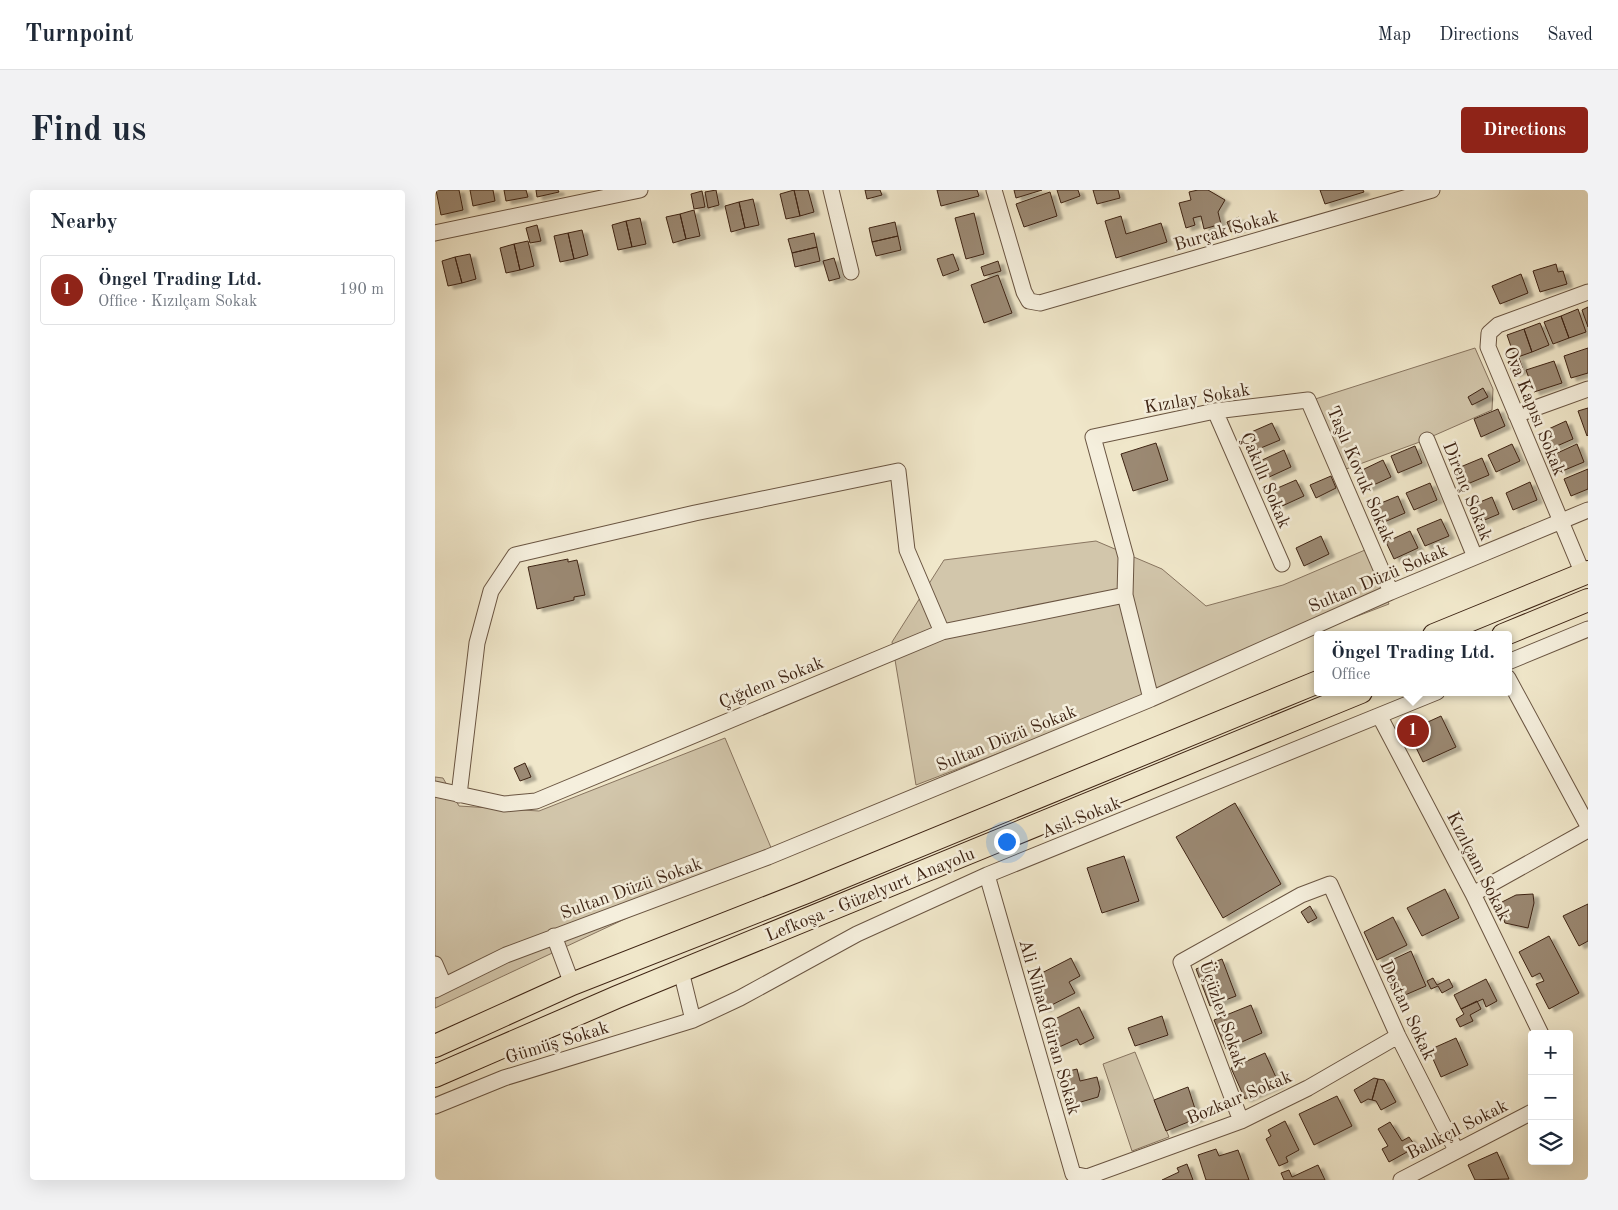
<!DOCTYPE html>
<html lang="en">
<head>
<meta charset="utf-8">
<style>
  :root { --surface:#fff; --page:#f2f2f3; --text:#1f2937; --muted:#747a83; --line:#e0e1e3; --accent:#8f2418 }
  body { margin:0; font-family:"Old Standard TT",serif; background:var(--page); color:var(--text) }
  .controls { position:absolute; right:15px; bottom:15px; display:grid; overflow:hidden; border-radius:5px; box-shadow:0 5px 20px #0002 }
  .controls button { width:45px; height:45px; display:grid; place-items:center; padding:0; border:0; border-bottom:1px solid var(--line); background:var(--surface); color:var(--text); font:25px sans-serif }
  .you { position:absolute; left:571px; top:651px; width:18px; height:18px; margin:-12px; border:4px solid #fff; border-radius:50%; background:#1a73e8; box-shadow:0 0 0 8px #1a73e833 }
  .badge { display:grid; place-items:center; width:32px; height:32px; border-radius:50%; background:var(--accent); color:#fff; font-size:16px; font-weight:700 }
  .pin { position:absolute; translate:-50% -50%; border:2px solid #fff; box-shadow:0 1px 5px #0006 }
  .popup { position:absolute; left:879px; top:441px; width:198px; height:65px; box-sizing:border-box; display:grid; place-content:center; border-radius:5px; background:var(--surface); filter:drop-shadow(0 1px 4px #0005); font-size:16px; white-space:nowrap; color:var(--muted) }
  .popup b { font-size:19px; color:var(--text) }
  .popup::after { content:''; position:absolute; left:50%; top:100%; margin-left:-10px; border:10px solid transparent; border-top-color:var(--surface) }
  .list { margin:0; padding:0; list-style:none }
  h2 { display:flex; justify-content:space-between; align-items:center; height:65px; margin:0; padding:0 20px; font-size:21px }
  h2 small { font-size:16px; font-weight:400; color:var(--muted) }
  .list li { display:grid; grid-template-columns:32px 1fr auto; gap:15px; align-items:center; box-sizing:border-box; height:70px; margin:0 10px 10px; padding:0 10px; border:1px solid var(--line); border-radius:5px }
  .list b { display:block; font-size:19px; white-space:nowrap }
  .list p { margin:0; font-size:16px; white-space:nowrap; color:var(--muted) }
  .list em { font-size:16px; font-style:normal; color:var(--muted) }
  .icon { flex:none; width:28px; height:28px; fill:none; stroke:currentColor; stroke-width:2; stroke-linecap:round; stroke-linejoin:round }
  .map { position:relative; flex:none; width:1153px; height:990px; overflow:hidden; border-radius:5px }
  header { display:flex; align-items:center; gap:30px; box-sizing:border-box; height:70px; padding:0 25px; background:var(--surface); border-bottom:1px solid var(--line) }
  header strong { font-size:24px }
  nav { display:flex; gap:28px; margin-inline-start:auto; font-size:18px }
  .intro { display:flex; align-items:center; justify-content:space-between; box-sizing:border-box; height:120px; padding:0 30px }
  h1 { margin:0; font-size:35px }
  .button { padding:12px 22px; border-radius:5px; background:var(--accent); color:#fff; font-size:18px; font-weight:700 }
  main { display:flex; gap:30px; padding:0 30px }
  aside { flex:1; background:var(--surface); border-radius:5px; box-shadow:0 5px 20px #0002 }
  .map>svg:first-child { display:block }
  .green { fill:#d2c6ab; stroke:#887560 }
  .building { fill:#9b8973; stroke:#3e2414; filter:url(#shadow) }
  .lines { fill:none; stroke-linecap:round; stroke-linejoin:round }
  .minor-casing { stroke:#6a5542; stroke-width:17 }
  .highway-casing { stroke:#3e2414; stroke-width:24 }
  .minor { stroke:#f5efdd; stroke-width:15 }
  .highway { stroke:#f0e7ca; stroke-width:22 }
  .labels { text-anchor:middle; stroke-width:5; stroke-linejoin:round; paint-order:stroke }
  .street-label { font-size:18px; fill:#3e2414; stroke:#f5efdd }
</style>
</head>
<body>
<header>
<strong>Turnpoint</strong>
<nav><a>Map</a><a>Directions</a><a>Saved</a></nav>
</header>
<div class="intro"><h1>Find us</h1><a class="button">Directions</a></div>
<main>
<aside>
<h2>Nearby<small></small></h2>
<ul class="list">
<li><span class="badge">1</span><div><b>Öngel Trading Ltd.</b><p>Office · Kızılçam Sokak</p></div><em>190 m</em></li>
</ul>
</aside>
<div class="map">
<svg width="1153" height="990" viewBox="0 0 1153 990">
  <defs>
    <filter id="shadow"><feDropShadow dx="5.5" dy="3" stdDeviation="1" flood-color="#0004"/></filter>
  </defs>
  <rect width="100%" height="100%" fill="#f0e7ca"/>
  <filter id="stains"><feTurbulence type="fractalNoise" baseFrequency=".004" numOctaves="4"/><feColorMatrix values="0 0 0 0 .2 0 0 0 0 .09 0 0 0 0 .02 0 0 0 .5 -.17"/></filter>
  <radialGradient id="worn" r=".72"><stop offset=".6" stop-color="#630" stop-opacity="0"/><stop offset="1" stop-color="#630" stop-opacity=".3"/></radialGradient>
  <!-- green -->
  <path class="green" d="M1040 158 1058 199 1057 220 982 253 903 282 874 211Z
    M661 351 727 379 771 416 848 395 930 360 954 414 481 595 457 452 509 370Z
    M290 548 337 660 0 818V587L8 588 24 616 104 621Z
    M700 862 734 947 697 961 668 874Z"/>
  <!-- building -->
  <path class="building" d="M1 0H24L28 20 6 25Z
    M35 0H58L60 11 38 16Z
    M69 0H91L93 7 71 11Z
    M101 0H123L124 2 102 7Z
    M281 0 284 15 273 18 270 2Z
    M359 0H373L379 22 365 26Z
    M359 0 365 26 351 29 345 4Z
    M430 0H445L447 5 432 9Z
    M502 0H542L544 6 506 16Z
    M579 0H607L581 8Z
    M622 0H643L645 6 626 13Z
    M658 0H683L685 8 662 14Z
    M763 0H773L790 10 783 22 786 34 769 39 766 26 758 28 760 35 751 38 744 13 756 10 754 2Z
    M885 0H928L929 2 890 14Z
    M267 1 270 17 259 19 256 4Z
    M615 2 622 26 589 37 581 14Z
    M318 9 324 35 310 38 304 12Z
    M304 12 310 38 296 42 290 16Z
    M259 20 265 46 251 49 245 24Z
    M539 23 549 64 531 69 520 28Z
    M245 24 251 49 238 53 231 27Z
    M686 26 691 44 726 33 732 52 681 68 670 31Z
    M804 27 808 37 796 42 792 32Z
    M205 28 211 54 197 57 191 31Z
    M191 31 197 57 183 60 177 35Z
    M460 32 463 46 437 52 434 38Z
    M102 35 106 51 95 53 91 38Z
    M147 40 153 65 139 69 133 43Z
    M133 43 139 69 125 72 119 46Z
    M379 43 382 57 357 63 353 49Z
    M463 46 466 60 441 66 437 52Z
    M93 51 99 76 85 80 79 54Z
    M79 54 85 80 71 83 65 58Z
    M382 57 385 71 360 77 357 63Z
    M35 64 41 89 27 93 20 67Z
    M518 64 524 80 508 86 502 69Z
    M20 67 27 93 13 96 7 71Z
    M399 68 405 88 394 91 388 71Z
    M563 71 566 81 549 86 546 77Z
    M1121 74 1123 82 1128 81 1132 94 1105 102 1098 81Z
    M1086 84 1093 103 1065 114 1057 96Z
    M563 85 577 123 549 133 536 95Z
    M1153 117V137L1147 120Z
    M1143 119 1151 142 1134 148 1126 126Z
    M1126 126 1134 148 1118 154 1109 132Z
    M1105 133 1114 155 1097 162 1089 139Z
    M1089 139 1097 162 1080 168 1072 145Z
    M1153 158V183L1136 188 1129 166Z
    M1084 168 1088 180 1078 184 1073 172Z
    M1119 171 1127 193 1099 202 1091 180Z
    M1048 198 1053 207 1037 215 1033 207Z
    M1153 218V245L1152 246 1143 221Z
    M1063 219 1070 236 1046 247 1039 229Z
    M1131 231 1138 249 1115 259 1107 242Z
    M837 233 845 250 821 260 814 243Z
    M721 253 733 290 698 301 686 264Z
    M1077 254 1085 271 1061 282 1053 265Z
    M1142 254 1149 272 1125 282 1118 265Z
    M980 256 987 273 963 283 956 266Z
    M849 260 856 277 832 288 825 271Z
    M1047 268 1054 285 1030 295 1023 278Z
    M948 270 956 287 932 298 925 281Z
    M1153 279V299L1136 306 1129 289Z
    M896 286 901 298 881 308 875 295Z
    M861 290 869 306 845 317 838 300Z
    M1095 292 1102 310 1078 320 1071 303Z
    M995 293 1002 310 979 320 971 303Z
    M963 306 970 323 947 333 939 316Z
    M1057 307 1064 324 1040 334 1033 317Z
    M1006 329 1014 346 990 356 982 339Z
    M975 341 983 358 959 369 951 352Z
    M886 346 894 364 869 376 861 358Z
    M133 369V372L142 370 150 405 139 407V410L102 419 93 377Z
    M1006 526 1021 557 988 572 973 541Z
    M90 573 96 587 85 591 79 578Z
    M800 613 846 694 788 728 741 647Z
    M689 666 704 711 667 723 652 678Z
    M1010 699 1024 728 987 746 972 718Z
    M1098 704 1099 713 1093 738 1070 733 1063 714 1081 705Z
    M1153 714V751L1144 756 1128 726Z
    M875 716 882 728 873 733 866 722Z
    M958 727 972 755 942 770 929 742Z
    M1114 746 1144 803 1114 819 1101 794 1109 791 1105 783 1097 787 1084 762Z
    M976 761 991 796 963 808 948 774Z
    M636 768 645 786 634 792 640 803 609 819 602 805 607 802 599 787Z
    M787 769 801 806 775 816 761 779Z
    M998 788 1002 795 1014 789 1018 797 1007 803 1003 796 996 799 992 791Z
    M1051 789 1062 811 1051 817 1048 809 1026 819 1019 805Z
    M1042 811 1046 819 1035 825 1038 831 1025 837 1021 829 1029 824 1026 819Z
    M816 815 827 843 791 859 779 830Z
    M644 817 659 848 645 855 642 849 622 858 615 842 622 838 618 830Z
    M727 826 733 845 700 856 693 838Z
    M1021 848 1033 875 1006 887 994 860Z
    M830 863 844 894 810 909 796 878Z
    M642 879 645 891 662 887 665 899 663 907 639 914 630 882Z
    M939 888 943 889 937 910 933 909 926 913 919 900Z
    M943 889 949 890 961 912 946 920 941 911 937 910Z
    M753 897 763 928 731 941 719 910Z
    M902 906 917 936 879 955 864 924Z
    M850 931 864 960 851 967 853 972 844 976 831 949 836 946 833 940Z
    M955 932 967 951 974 947 981 957 954 972 947 959 953 956 943 939Z
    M781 959 784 966 803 960 814 990H771L763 965Z
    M1062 962 1074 989 1040 990 1033 975Z
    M752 974 758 990H727L744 982 742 978Z
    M883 975 890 990H849L846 983 854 980 857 987Z"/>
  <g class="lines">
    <defs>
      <path id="minor" d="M396 0 416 82
        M559 0 589 102 594 111 605 113 997 0
        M0 43 205 0
        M780 221 847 374
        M1081 225 1153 199
        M992 250 1040 367
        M1148 384 1053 157 1054 143 1063 135 1153 102
        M1073 472 1153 439
        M1073 488 1153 636
        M716 509 690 405 691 367 658 247 780 221 873 210 956 402
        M945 527 1038 704 1106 844
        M0 599 69 614 101 611 507 442 690 405
        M24 605 42 453 56 401 80 365 260 323 463 281 472 360 507 442
        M552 685 638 984 652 987 806 931 873 898 963 846
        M1038 704 1153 640
        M119 746 137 794
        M0 774 9 795
        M246 781 258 830
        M0 800 71 765 333 667 716 509 956 402 1153 320
        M0 916 69 888 258 830 305 808 422 744 552 685 1002 502
        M806 931 746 772 866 705 895 694 963 846 1021 960
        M966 990 1097 922"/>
      <path id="highway" d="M999 445 1153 382
        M1068 445 1153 410
        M0 856 137 794 369 703 883 492
        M0 886 182 807 926 502"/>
    </defs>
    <!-- minor casing -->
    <use href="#minor" class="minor-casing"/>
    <!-- highway casing -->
    <use href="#highway" class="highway-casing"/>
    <!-- minor -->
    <use href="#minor" class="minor"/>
    <!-- highway -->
    <use href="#highway" class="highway"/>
  </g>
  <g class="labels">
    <!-- street labels -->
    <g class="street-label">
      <text transform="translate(791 40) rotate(-16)" y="6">Burçak Sokak</text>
      <text transform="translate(762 208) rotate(-10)" y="6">Kızılay Sokak</text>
      <text transform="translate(1100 221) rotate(68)" y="6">Ova Kapısı Sokak</text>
      <text transform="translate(926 284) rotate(67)" y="6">Taşlı Kovuk Sokak</text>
      <text transform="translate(831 290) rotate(67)" y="6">Çakıllı Sokak</text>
      <text transform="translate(1033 301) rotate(68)" y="6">Direnç Sokak</text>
      <text transform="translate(943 388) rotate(-23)" y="6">Sultan Düzü Sokak</text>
      <text transform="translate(336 492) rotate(-22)" y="6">Çığdem Sokak</text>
      <text transform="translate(571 548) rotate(-22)" y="6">Sultan Düzü Sokak</text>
      <text transform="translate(646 627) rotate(-22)" y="6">Asil Sokak</text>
      <text transform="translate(1044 676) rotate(63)" y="6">Kızılçam Sokak</text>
      <text transform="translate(196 698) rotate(-20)" y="6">Sultan Düzü Sokak</text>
      <text transform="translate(435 704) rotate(-22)" y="6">Lefkoşa - Güzelyurt Anayolu</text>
      <text transform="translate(973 820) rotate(65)" y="6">Destan Sokak</text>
      <text transform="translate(788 824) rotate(71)" y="6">Üçüzler Sokak</text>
      <text transform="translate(615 837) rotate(74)" y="6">Ali Nihad Güran Sokak</text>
      <text transform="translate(122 852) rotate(-17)" y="6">Gümüş Sokak</text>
      <text transform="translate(804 907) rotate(-23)" y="6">Bozkaır Sokak</text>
      <text transform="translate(1022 939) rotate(-27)" y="6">Balıkçıl Sokak</text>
    </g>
  </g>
  <rect width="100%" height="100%" filter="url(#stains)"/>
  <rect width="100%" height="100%" fill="url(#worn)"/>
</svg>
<div class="controls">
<button>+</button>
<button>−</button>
<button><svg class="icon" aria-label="layers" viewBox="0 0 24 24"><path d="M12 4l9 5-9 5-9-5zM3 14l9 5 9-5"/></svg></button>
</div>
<div class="you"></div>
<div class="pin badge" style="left:978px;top:541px">1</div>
<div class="popup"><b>Öngel Trading Ltd.</b>Office</div>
</div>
</main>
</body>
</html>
